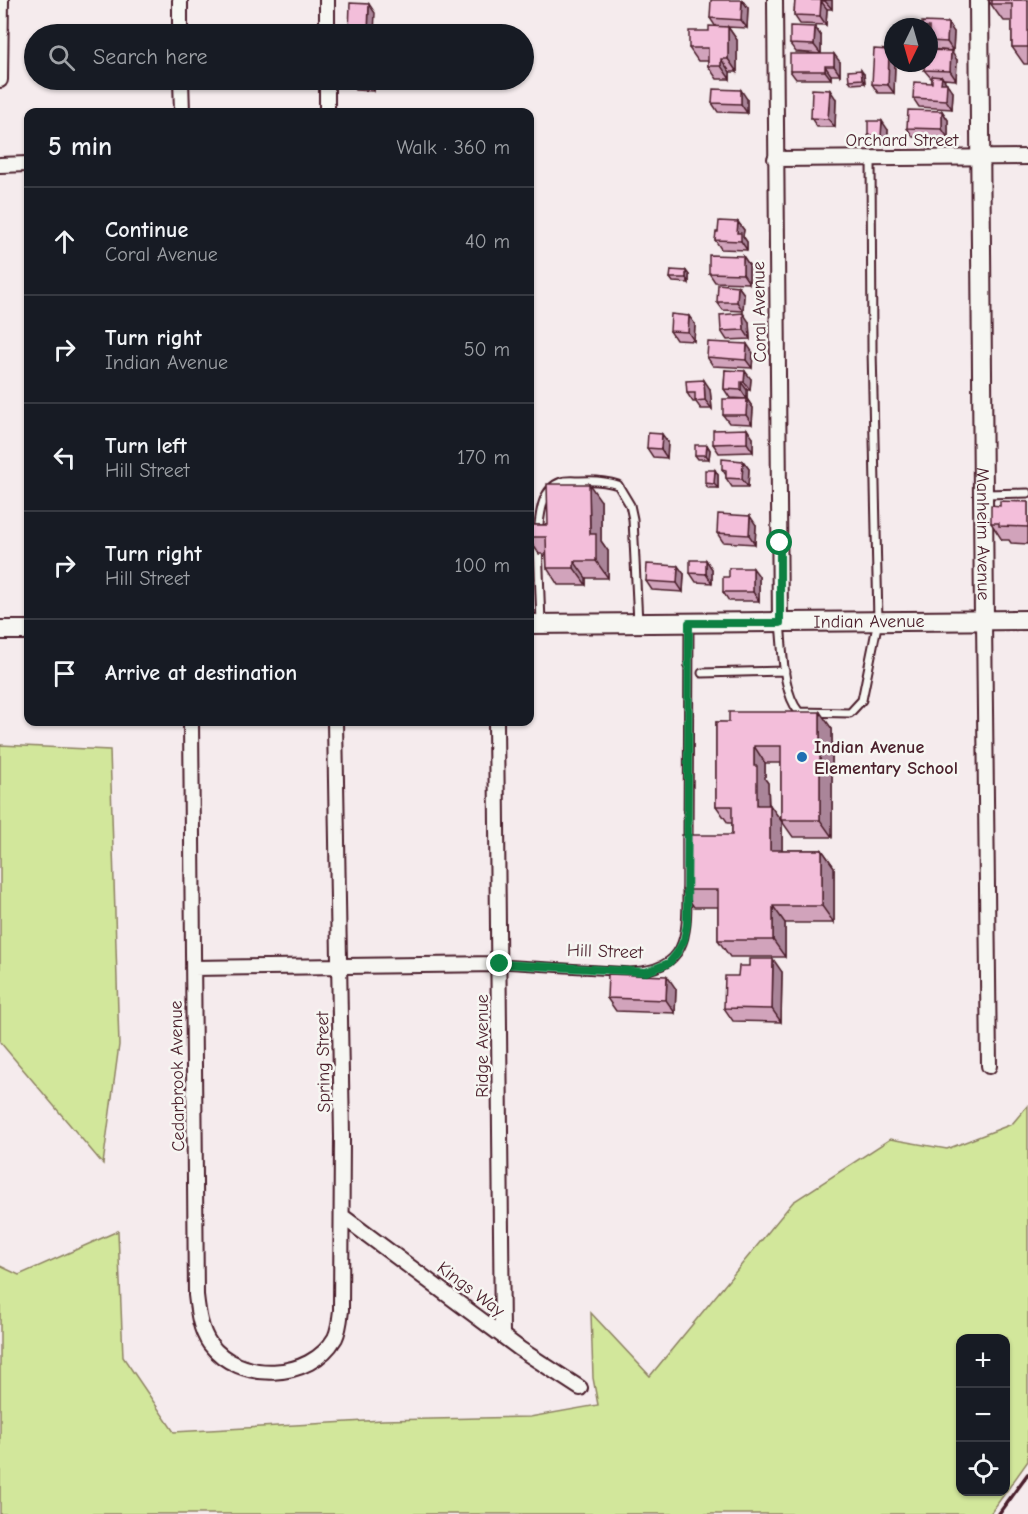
<!DOCTYPE html>
<html lang="en">
<head>
<meta charset="utf-8">
<style>
  :root { --surface:#171b24; --page:#20242c; --text:#f1f3f6; --muted:#9ea1a6; --line:#363941 }
  body { margin:0; font-family:"Comic Neue",sans-serif; background:var(--page); color:var(--text) }
  .controls { position:absolute; right:18px; bottom:18px; display:grid; overflow:hidden; border-radius:12px; box-shadow:0 2px 4px #0004 }
  .controls button { width:54px; height:54px; display:grid; place-items:center; padding:0; border:0; border-bottom:2px solid var(--line); background:var(--surface); color:var(--text); font:30px sans-serif }
  .compass { position:absolute; left:884px; top:18px; width:54px; height:54px; border-radius:50%; background:var(--surface); box-shadow:0 2px 4px #0004; rotate:185deg }
  .stop { position:absolute; width:18px; height:18px; margin:-14px; border:4px solid #0b8043; border-radius:50%; background:#fff }
  .stop.end { background:#0b8043; border-color:#fff; box-shadow:0 2px 6px #0008 }
  .list { margin:0; padding:0; list-style:none }
  h2 { display:flex; justify-content:space-between; align-items:center; height:78px; margin:0; padding:0 24px; font-size:26px }
  h2 small { font-size:20px; font-weight:400; color:var(--muted) }
  .list li { display:grid; grid-template-columns:39px 1fr auto; gap:18px; align-items:center; box-sizing:border-box; height:108px; padding:0 24px; border-top:2px solid var(--line) }
  .list b { display:block; font-size:22px; white-space:nowrap }
  .list p { margin:0; font-size:20px; white-space:nowrap; color:var(--muted) }
  .list em { font-size:20px; font-style:normal; color:var(--muted) }
  .icon { flex:none; width:33px; height:33px; fill:none; stroke:currentColor; stroke-width:2; stroke-linecap:round; stroke-linejoin:round }
  .map { position:relative; flex:none; width:1028px; height:1514px; overflow:hidden }
  .search { position:absolute; background:var(--surface); box-shadow:0 2px 4px #0004; left:24px; top:24px; width:510px; height:66px; display:flex; align-items:center; gap:15px; box-sizing:border-box; padding:0 21px; border-radius:33px; color:var(--muted); font-size:22px }
  .panel { position:absolute; background:var(--surface); box-shadow:0 2px 4px #0004; left:24px; top:108px; width:510px; height:618px; border-radius:12px }
  .map>svg:first-child { display:block }
  .green { fill:#d2e79b; stroke:#8e8363; stroke-width:1.5; fill-rule:evenodd }
  .lines { fill:none; stroke-linecap:round; stroke-linejoin:round }
  .lane-casing { stroke:#4a1f2b; stroke-width:11 }
  .street-casing { stroke:#4a1f2b; stroke-width:18 }
  .secondary-casing { stroke:#4a1f2b; stroke-width:22 }
  .lane { stroke:#f6f6f2; stroke-width:7 }
  .street { stroke:#f6f6f2; stroke-width:14 }
  .secondary { stroke:#f6f6f2; stroke-width:18 }
  .rail { stroke:#4a1f2b; stroke-width:4 }
  .wall { fill:#d1a3bb; stroke:#4a1f2b; stroke-width:1.5 }
  .shaded-wall { fill:#aa8599; stroke:#4a1f2b; stroke-width:1.5 }
  .building { fill:#f3beda; stroke:#4a1f2b; stroke-width:1.5 }
  .route { stroke:#0b8043; stroke-width:8 }
  .poi-dot { fill:#1f6fb2; stroke:#f6f6f2; stroke-width:2 }
  .labels { text-anchor:middle; stroke-width:5; stroke-linejoin:round; paint-order:stroke }
  .street-label { font-size:18px; fill:#4a1f2b; stroke:#f6f6f2 }
  .poi-label { font-size:18px; font-weight:bold; fill:#4a1f2b; stroke:#f6f6f2; text-anchor:start }
</style>
</head>
<body>
<div class="map">
<svg width="1028" height="1514" viewBox="0 0 1028 1514">
  <rect width="100%" height="100%" fill="#f5ebed"/>
  <filter id="ink" filterUnits="userSpaceOnUse"><feTurbulence type="fractalNoise" baseFrequency=".0167" numOctaves="2"/><feDisplacementMap in="SourceGraphic" scale="12" xChannelSelector="R" yChannelSelector="G"/><feConvolveMatrix kernelMatrix="1 2 1 2 8 2 1 2 1" color-interpolation-filters="sRGB"/></filter>
  <g filter="url(#ink)">
    <!-- green -->
    <path class="green" d="M0 745 110 750 119 1045 103 1164 0 1042Z
      M1028 1105V1461L990 1514H0V1266L19 1275 118 1231 123 1357 174 1432 383 1420 530 1417 598 1405 593 1378 591 1313 650 1376 793 1202 890 1139 947 1149 1012 1124ZM960 1338H1006V1492H960Z"/>
    <g class="lines">
      <defs>
        <path id="lane" d="M985 494 1028 493
          M538 533C540 516 541 489 561 482 566 480 574 481 580 481 593 480 606 481 618 485L630 505 633 519 638 623
          M538 544 541 623
          M780 623C783 649 782 692 799 712L850 713 862 700 878 621 872 349 871 157
          M702 673 785 671
          M688 842 689 625
          M500 964 630 972C688 970 687 936 687 889"/>
        <path id="street" d="M180 0V34
          M775 0 780 623
          M327 34V0
          M0 80 1 0
          M181 80 182 112
          M327 112V80
          M775 159 1028 157
          M0 165 28 164
          M984 621 989 1066
          M191 722 196 1295C198 1312 200 1330 210 1344 239 1383 310 1381 335 1338 339 1330 340 1319 341 1310L342 1137 335 722
          M496 722 502 1335
          M193 968 500 964
          M342 1216 520 1349 580 1388"/>
        <g id="secondary">
          <path id="s1" d="M979 0 984 621"/>
          <path id="s2" d="M530 624 1028 620"/>
          <path d="M0 630H28"/>
        </g>
      </defs>
      <!-- lane casing -->
      <use href="#lane" class="lane-casing"/>
      <!-- street casing -->
      <use href="#street" class="street-casing"/>
      <!-- secondary casing -->
      <use href="#secondary" class="secondary-casing"/>
      <!-- lane -->
      <use href="#lane" class="lane"/>
      <!-- street -->
      <use href="#street" class="street"/>
      <!-- secondary -->
      <use href="#secondary" class="secondary"/>
      <!-- rail -->
      <path class="rail" d="M999 1514 1028 1474"/>
    </g>
    <!-- wall -->
    <path class="wall" d="M742 0 748 8 747 28 728 27 737 40V72H730V79H717L708 66V61H698L689 48 716 27 710 18Z
      M795 0H832V9H827L826 25 800 24 794 15Z
      M988 0H1028V64H1024L1012 47V21H1004L1001 17H1000Z
      M929 27 954 32 953 51 929 49Z
      M821 36V54L796 52 790 44Z
      M957 60 956 80 943 79 953 92 952 109 919 107 913 98 932 83V78H931L924 70Z
      M840 62V75H831V79H796L790 71Z
      M893 63H895L894 93H878L872 84Z
      M864 74 865 83 852 84 849 80Z
      M375 80 374 91 355 90 349 82Z
      M747 99V113L718 112 712 103Z
      M836 99 835 127H817L811 118Z
      M942 111 948 120V138L913 137 907 128Z
      M888 130 887 145 874 144 868 135Z
      M738 222 744 230 743 236 747 242V250L721 249 715 240 718 232Z
      M743 256 749 265V283L715 282 709 273Z
      M686 271 689 275V283L673 282 670 278Z
      M738 286 744 294 743 311 723 310 717 302Z
      M749 322 750 339 727 340 721 331Z
      M695 324 694 341 676 340 670 331Z
      M753 353 752 368 713 366 707 357Z
      M725 370 751 379 750 390H747V399L730 398 724 389Z
      M710 389 712 409H701L696 402H693L687 393Z
      M747 399 753 408 752 424 729 423 723 415Z
      M753 438V452L719 453 713 444Z
      M668 442 667 458 653 457 647 448Z
      M707 445 710 450 709 459H698L695 455Z
      M743 461 749 469 748 487H732L726 478V475L722 469Z
      M715 470 718 475V488H708L705 483Z
      M601 501V541L608 551V578H586V585H558L547 568 546 554H539L530 540V525H548Z
      M1028 502V544L1011 543 1009 540H1002L991 523 1000 506Z
      M756 525 755 544 723 542 717 533Z
      M706 560 712 569V583L696 582 690 573Z
      M684 574 683 592 652 590 646 581Z
      M759 576V601H729L723 592 729 577Z
      M716 722 832 729V837H793L781 820V763H765V779L768 783 769 805 782 822V850H822L834 867V923H785V957H730L718 940V907H694L682 890 732 835V823H728L716 806Z
      M749 966 782 972 781 1022 733 1021 724 1008 738 976Z
      M676 989 675 1013 616 1011 607 998Z"/>
    <!-- shaded-wall -->
    <path class="shaded-wall" d="M742 0 748 8 747 28 741 20Z
      M826 0H832V9L825 1Z
      M821 1 827 9 826 25 820 16Z
      M369 4 375 13 374 34H368Z
      M948 23 954 32 953 51 947 42Z
      M728 27 737 40V72L728 59Z
      M815 27 821 36V54L814 45Z
      M889 50 893 55V63H895L894 93 888 85Z
      M951 51 957 60 956 80 950 71Z
      M834 54 840 62V75L834 66Z
      M721 59 730 72V79L721 66Z
      M825 66 831 75V79L825 71Z
      M861 70 864 74 865 83 862 79Z
      M942 77 953 92 952 109 946 100 941 83Z
      M369 80H375L374 91 368 83Z
      M741 90 747 99V113L741 104Z
      M830 90 836 99 835 127 828 119Z
      M942 111 948 120V138L942 129Z
      M882 121 888 130 887 145 881 136Z
      M738 222 744 230 743 236 747 242V250L741 241 737 233Z
      M743 256 749 265V283L743 274Z
      M686 271 689 275V283L686 278Z
      M738 286 744 294 743 311 737 302Z
      M743 313 749 322 750 339 744 330Z
      M689 316 695 324 694 341 688 332Z
      M747 344 753 353 752 368 746 360Z
      M745 371 751 379 750 390 744 382Z
      M704 380 710 389 712 409 705 400Z
      M741 382 747 390V399L741 390Z
      M747 399 753 408 752 424 746 415Z
      M747 429 753 438V452L747 443Z
      M662 434 668 442 667 458 661 449Z
      M707 445 710 450 709 459 706 455Z
      M743 461 749 469 748 487 742 479Z
      M715 470 718 475V488L714 484Z
      M589 484 601 501V541L608 551V578L596 561 590 534Z
      M750 516 756 525 755 544 749 535Z
      M706 560 712 569V583L706 574Z
      M574 561 586 578V585L574 568Z
      M678 566 684 574 683 592 677 583Z
      M753 568 759 576V601L753 592Z
      M820 712 832 729V837L820 820Z
      M754 746 765 763V779L768 783 769 822 757 805 754 766Z
      M770 805 782 822V867L770 850Z
      M822 850 834 867V923L822 906Z
      M773 906 785 923V957L773 940Z
      M773 959 782 972 781 1022 772 1009Z
      M667 976 676 989 675 1013 666 1000Z"/>
    <!-- building -->
    <path class="building" d="M711 0H742L741 20 710 18Z
      M795 0H826L825 1H821L820 16 794 15Z
      M992 0H1028V47H1012V4H992Z
      M350 3 369 4 368 34H349Z
      M922 22 948 23 947 42 929 41V27H922Z
      M709 26 728 27V59H721V66H708V48H689V31H709Z
      M790 26 815 27 814 45 790 44Z
      M874 49 889 50 888 85 872 84Z
      M929 50 951 51 950 71 924 70 925 63H929Z
      M790 54H834V66H825V71H790Z
      M861 70 862 79 849 80 848 71Z
      M932 76 942 77 941 83H947L946 100 913 98 914 82 932 83Z
      M349 80H369L368 83 349 82Z
      M713 89 741 90V104L712 103Z
      M812 89 830 90 828 119 811 118Z
      M908 110 942 111V129L907 128Z
      M351 111 376 112H351Z
      M868 121H882L881 136 868 135Z
      M719 221 738 222 737 233H741V241L715 240 716 232H718Z
      M709 255 743 256V274L709 273Z
      M671 270 686 271V278H670Z
      M718 284 738 286 737 302H717Z
      M743 313 744 330 721 331 720 315Z
      M671 314 689 316 688 332 670 331Z
      M708 342 747 344 746 360 707 357Z
      M725 370 745 371 744 382H741V390L724 389Z
      M704 380 705 400 695 401V393H687L686 381Z
      M723 399H747L746 415H723Z
      M747 429V443L713 444V430Z
      M648 433 662 434 661 449 647 448Z
      M695 445H707L706 455H695Z
      M722 459 743 461 742 479 726 478V470L722 469Z
      M705 470H715L714 484 705 483Z
      M547 484H589L590 534H596V561H574V568H547L546 537H530V525H548Z
      M1000 501 1028 502V527L999 526V523H991V505L1000 506Z
      M718 514 750 516 749 535 717 533Z
      M690 560H706V574L690 573Z
      M647 564 678 566 677 583 646 581Z
      M729 568H753V592H723V577H729Z
      M729 712H820V820H781V746H754V766H757V805H770V850H822V906H773V940H718V890H682V835H732V806H716V722H729Z
      M749 959H773L772 1009 724 1008 725 976H738L739 966H749Z
      M608 974 667 976 666 1000 607 998Z"/>
  </g>
  <g class="lines" filter="url(#ink)">
    <!-- route -->
    <path class="route" d="M500 964 646 972 669 963 677 953 684 940 687 924 689 623H780V543"/>
  </g>
  <!-- markers -->
  <circle class="poi-dot" cx="802" cy="757" r="6"/>
  <g class="labels">
    <!-- street labels -->
    <g class="street-label">
      <text x="902" y="146">Orchard Street</text>
      <text transform="translate(759 312) rotate(-91)" y="6">Coral Avenue</text>
      <text dy="6" stroke="none"><textPath href="#s1" startOffset="534">Manheim Avenue</textPath></text>
      <text dy="6" stroke="none"><textPath href="#s2" startOffset="339">Indian Avenue</textPath></text>
      <text transform="translate(605 951) rotate(2)" y="6">Hill Street</text>
      <text transform="translate(482 1046) rotate(-90)" y="6">Ridge Avenue</text>
      <text transform="translate(323 1062) rotate(-91)" y="6">Spring Street</text>
      <text transform="translate(177 1076) rotate(-91)" y="6">Cedarbrook Avenue</text>
      <text transform="translate(471 1289) rotate(37)" y="6">Kings Way</text>
    </g>
    <!-- poi labels -->
    <g class="poi-label">
      <text x="814" y="753">Indian Avenue<tspan x="814" dy="21">Elementary School</tspan></text>
    </g>
  </g>
</svg>
<div class="controls">
<button>+</button>
<button>−</button>
<button><svg class="icon" aria-label="locate" viewBox="0 0 24 24"><circle cx="12" cy="12" r="6"/><path d="M12 2v4M12 18v4M2 12h4M18 12h4"/></svg></button>
</div>
<svg class="compass" viewBox="-18 -18 36 36"><path d="M0-13l5 13h-10z" fill="#e53935"/><path d="M0 13l5-13h-10z" fill="#9ea1a6"/></svg>
<div class="stop" style="left:780px;top:543px"></div>
<div class="stop end" style="left:500px;top:964px"></div>
<div class="search"><svg class="icon" aria-label="search" viewBox="0 0 24 24"><circle cx="10" cy="10" r="6"/><path d="M15 15l6 6"/></svg>Search here</div>
<section class="panel">
<h2>5 min<small>Walk · 360 m</small></h2>
<ul class="list">
<li><svg class="icon" aria-label="ahead" viewBox="0 0 24 24"><path d="M12 20V5M6 11l6-6 6 6"/></svg><div><b>Continue</b><p>Coral Avenue</p></div><em>40 m</em></li>
<li><svg class="icon" aria-label="right" viewBox="0 0 24 24"><path d="M7 20v-9h11M14 6l5 5-5 5"/></svg><div><b>Turn right</b><p>Indian Avenue</p></div><em>50 m</em></li>
<li><svg class="icon" aria-label="left" viewBox="0 0 24 24"><path d="M17 20v-9H6M10 6l-5 5 5 5"/></svg><div><b>Turn left</b><p>Hill Street</p></div><em>170 m</em></li>
<li><svg class="icon" aria-label="right" viewBox="0 0 24 24"><path d="M7 20v-9h11M14 6l5 5-5 5"/></svg><div><b>Turn right</b><p>Hill Street</p></div><em>100 m</em></li>
<li><svg class="icon" aria-label="arrive" viewBox="0 0 24 24"><path d="M6 21V4h12l-3 4 3 4H6"/></svg><div><b>Arrive at destination</b></div></li>
</ul>
</section>
</div>
</body>
</html>
